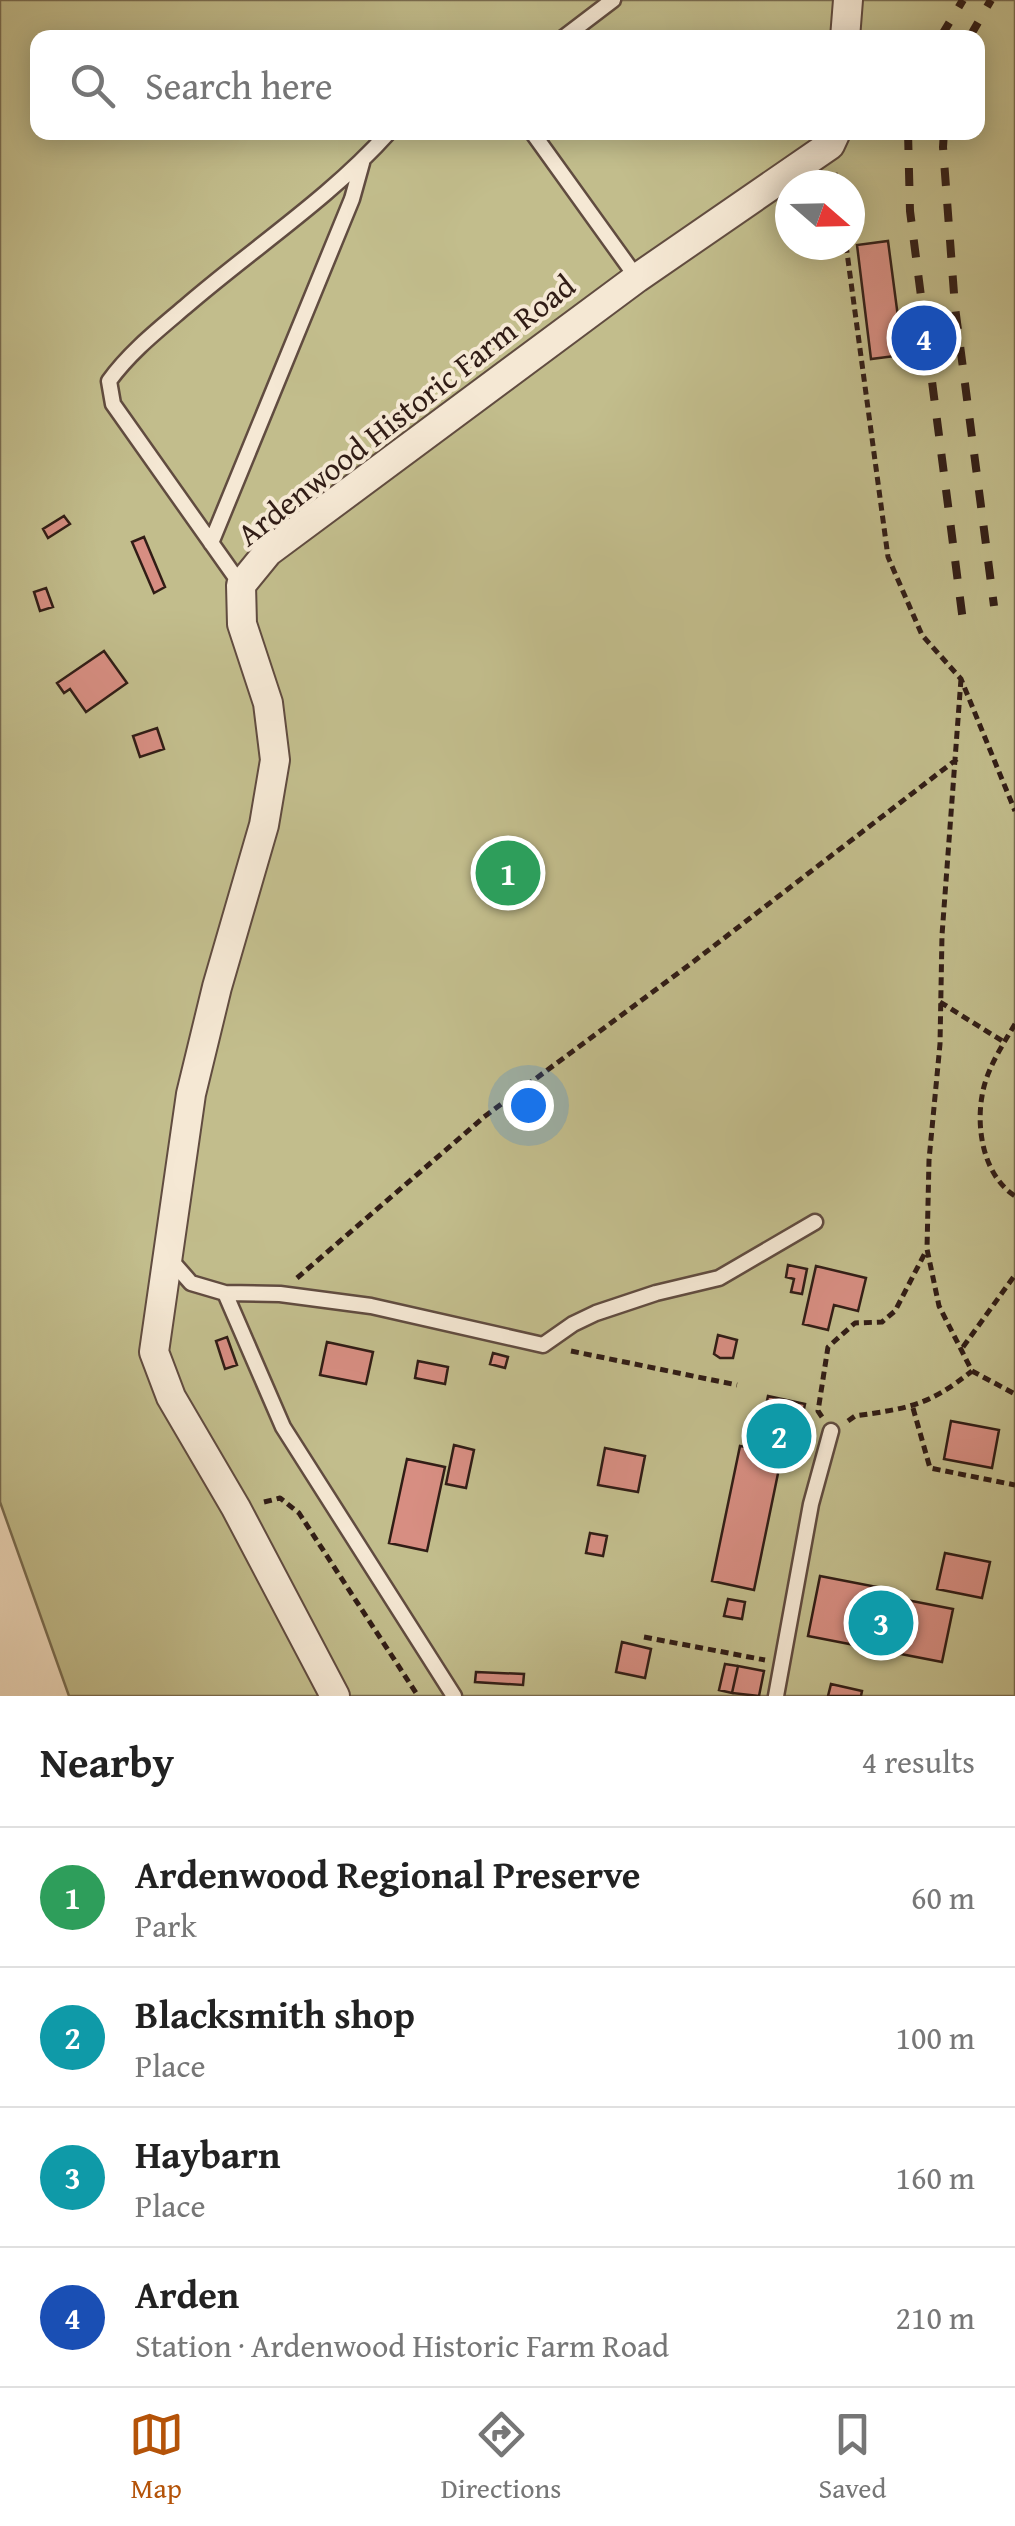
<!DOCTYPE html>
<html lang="en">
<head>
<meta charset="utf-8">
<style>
  :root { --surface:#fff; --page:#f6f6f6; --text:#222; --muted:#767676; --line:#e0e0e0; --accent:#b45309 }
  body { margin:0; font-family:"Gentium Book Plus",serif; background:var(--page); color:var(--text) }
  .compass { position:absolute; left:775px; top:170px; width:90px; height:90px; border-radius:50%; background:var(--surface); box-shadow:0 5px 25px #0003; rotate:110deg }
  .you { position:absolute; left:528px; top:1105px; width:35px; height:35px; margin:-25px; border:8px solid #fff; border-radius:50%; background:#1a73e8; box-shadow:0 0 0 15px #1a73e833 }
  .badge { display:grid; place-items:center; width:65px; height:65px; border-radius:50%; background:var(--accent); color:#fff; font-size:32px; font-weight:700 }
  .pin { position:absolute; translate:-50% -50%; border:5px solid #fff; box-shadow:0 2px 10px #0006 }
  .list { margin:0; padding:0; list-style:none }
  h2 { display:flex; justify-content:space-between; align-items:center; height:130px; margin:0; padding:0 40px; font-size:42px }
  h2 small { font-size:32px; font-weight:400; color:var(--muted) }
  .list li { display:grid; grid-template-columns:65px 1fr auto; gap:30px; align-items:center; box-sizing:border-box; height:140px; padding:0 40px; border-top:2px solid var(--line) }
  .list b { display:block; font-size:38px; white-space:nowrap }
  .list p { margin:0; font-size:32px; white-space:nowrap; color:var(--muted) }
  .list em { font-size:32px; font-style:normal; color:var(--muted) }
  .icon { flex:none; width:55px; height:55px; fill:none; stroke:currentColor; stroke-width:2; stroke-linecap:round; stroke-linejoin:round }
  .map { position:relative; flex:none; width:1015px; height:1696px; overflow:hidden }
  .search { position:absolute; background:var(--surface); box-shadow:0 5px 25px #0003; left:30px; right:30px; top:30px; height:110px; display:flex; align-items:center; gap:25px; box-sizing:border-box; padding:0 35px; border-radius:20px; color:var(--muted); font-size:38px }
  .sheet { height:690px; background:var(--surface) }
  nav { display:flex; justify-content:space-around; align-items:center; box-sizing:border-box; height:140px; border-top:2px solid var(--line); background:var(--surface); font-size:28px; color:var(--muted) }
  nav a { display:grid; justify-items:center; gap:5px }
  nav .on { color:var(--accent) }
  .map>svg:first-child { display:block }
  .green { fill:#c2bd8c; stroke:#7a6d51; stroke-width:2.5; fill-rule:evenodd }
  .building { fill:#d78e82; stroke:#311d16; stroke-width:2.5 }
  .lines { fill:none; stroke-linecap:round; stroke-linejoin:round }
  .lane-casing { stroke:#614c40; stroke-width:19 }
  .street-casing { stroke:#614c40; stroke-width:32 }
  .path { stroke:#311d16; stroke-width:5; stroke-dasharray:8 5; stroke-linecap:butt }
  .lane { stroke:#f5e8d4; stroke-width:14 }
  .street { stroke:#f5e8d4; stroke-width:28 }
  .rail { stroke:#311d16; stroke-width:8; stroke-dasharray:18 18; stroke-linecap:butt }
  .labels { text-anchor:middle; stroke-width:8; stroke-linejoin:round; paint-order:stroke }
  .street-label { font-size:32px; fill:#311d16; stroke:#f5e8d4 }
</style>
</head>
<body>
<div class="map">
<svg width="1015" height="1696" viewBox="0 0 1015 1696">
  <rect width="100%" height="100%" fill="#f0dbbd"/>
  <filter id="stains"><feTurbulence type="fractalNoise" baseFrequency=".002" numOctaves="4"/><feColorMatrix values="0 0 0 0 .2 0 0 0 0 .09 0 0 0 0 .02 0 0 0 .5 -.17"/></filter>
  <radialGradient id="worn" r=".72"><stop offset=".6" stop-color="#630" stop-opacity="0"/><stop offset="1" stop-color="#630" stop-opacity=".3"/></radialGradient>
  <!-- green -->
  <path class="green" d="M0 0H1015V1696H69L0 1502ZM38 38H978V132H38ZM790 185H850V245H790Z"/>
  <!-- building -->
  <path class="building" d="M888 241 903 355 871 359 857 245Z
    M64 516 70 524 48 538 43 529Z
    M144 537 165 587 154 593 132 542Z
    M46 588 53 607 40 611 34 592Z
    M104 651 127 683 86 712 70 689 64 693 57 683Z
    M157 728 164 749 140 757 133 736Z
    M788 1265 807 1269 802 1294 791 1292 794 1279 786 1277Z
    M816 1266 866 1278 858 1311 834 1305 828 1330 803 1324Z
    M718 1335 737 1340 733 1358H720L714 1354Z
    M227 1337 237 1365 225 1369 216 1341Z
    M327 1342 373 1352 366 1384 320 1375Z
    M493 1353 508 1357 505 1368 490 1364Z
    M418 1361 448 1367 445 1384 415 1378Z
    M768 1396 805 1404 794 1457 757 1449Z
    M951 1421 999 1430 992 1468 944 1459Z
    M454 1445 474 1450 466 1488 446 1484Z
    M740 1446 782 1454 754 1590 712 1581Z
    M605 1448 645 1456 638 1492 598 1485Z
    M407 1459 445 1467 427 1551 389 1543Z
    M590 1533 607 1536 603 1556 586 1553Z
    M945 1553 990 1562 982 1598 937 1589Z
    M820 1576 882 1588 881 1595 953 1609 942 1662 808 1636Z
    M728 1599 745 1602 742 1619 724 1616Z
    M622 1642 651 1649 645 1678 616 1672Z
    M725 1664 738 1666 732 1693 719 1690Z
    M738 1666 764 1671 759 1696 732 1693Z
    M476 1672 524 1674 523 1685 475 1682Z
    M831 1684 862 1691 861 1696H828Z"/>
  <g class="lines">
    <defs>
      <path id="lane" d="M563 38 613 0
        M532 132 637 278
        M211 543 352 199 362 163
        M241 585 113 404 109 381C130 352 158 330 185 307 253 248 329 199 389 132
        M169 1258 191 1283 225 1293 283 1427 454 1696
        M225 1293 280 1294 371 1306 543 1345 573 1324 596 1313 656 1293 719 1278 815 1222
        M776 1696 811 1504 831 1431"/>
      <path id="street" d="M845 38 848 0
        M335 1696 236 1508 171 1397 154 1352 191 1094 217 987 264 825 275 760 268 703 242 624 241 585 268 552 637 278 830 145 836 132"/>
    </defs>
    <!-- lane casing -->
    <use href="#lane" class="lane-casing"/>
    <!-- street casing -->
    <use href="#street" class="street-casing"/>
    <!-- path -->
    <path class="path" d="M835 173 837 185
      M846 245 888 557 922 635 961 679 1015 811
      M961 679 942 935 940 1044 929 1160 927 1249 939 1306 972 1371 1015 1394
      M940 1002 1004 1042
      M1015 1024C1002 1046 986 1070 982 1096 976 1130 984 1176 1015 1196
      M297 1278 484 1117 693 962 957 759
      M963 1347 1015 1275
      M571 1351 737 1385
      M913 1408 930 1468 1015 1485
      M822 1417 818 1411 828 1347 855 1323 882 1322 895 1311 926 1251
      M848 1421 855 1416C909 1408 928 1406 972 1371
      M264 1502 280 1498 299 1513 418 1696
      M644 1637 765 1660"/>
    <!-- lane -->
    <use href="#lane" class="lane"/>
    <!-- street -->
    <use href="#street" class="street"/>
    <!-- rail -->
    <path class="rail" d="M940 38 963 0
      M969 38 991 0
      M908 132 910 211 964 629
      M944 132 943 147 955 307 994 606"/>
  </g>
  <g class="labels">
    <!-- street labels -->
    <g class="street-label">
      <text transform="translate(406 410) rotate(-38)" y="11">Ardenwood Historic Farm Road</text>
    </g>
  </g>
  <rect width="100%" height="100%" filter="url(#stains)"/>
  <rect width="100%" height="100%" fill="url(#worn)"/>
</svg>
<svg class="compass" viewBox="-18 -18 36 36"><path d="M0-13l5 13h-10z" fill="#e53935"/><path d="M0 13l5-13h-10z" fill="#767676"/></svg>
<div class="you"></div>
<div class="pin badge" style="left:508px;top:873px;background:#2e9e5b">1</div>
<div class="pin badge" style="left:779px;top:1436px;background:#0f9aa8">2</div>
<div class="pin badge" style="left:881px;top:1623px;background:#0f9aa8">3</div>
<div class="pin badge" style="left:924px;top:338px;background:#1a4fb4">4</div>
<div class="search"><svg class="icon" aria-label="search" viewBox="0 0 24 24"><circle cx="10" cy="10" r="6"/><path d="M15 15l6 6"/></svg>Search here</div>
</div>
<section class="sheet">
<h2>Nearby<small>4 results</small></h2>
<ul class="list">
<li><span class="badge" style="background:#2e9e5b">1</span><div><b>Ardenwood Regional Preserve</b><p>Park</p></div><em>60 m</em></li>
<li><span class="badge" style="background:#0f9aa8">2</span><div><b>Blacksmith shop</b><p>Place</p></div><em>100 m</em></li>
<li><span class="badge" style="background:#0f9aa8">3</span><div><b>Haybarn</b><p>Place</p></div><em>160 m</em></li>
<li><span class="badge" style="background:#1a4fb4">4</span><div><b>Arden</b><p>Station · Ardenwood Historic Farm Road</p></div><em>210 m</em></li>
</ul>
</section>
<nav>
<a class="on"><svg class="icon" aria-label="map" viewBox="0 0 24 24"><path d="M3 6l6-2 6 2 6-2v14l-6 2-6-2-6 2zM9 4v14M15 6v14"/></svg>Map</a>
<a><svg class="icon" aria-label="directions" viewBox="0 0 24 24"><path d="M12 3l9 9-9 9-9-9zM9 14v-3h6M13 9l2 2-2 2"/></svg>Directions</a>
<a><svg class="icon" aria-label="saved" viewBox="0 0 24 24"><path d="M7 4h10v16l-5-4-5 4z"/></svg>Saved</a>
</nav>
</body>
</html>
